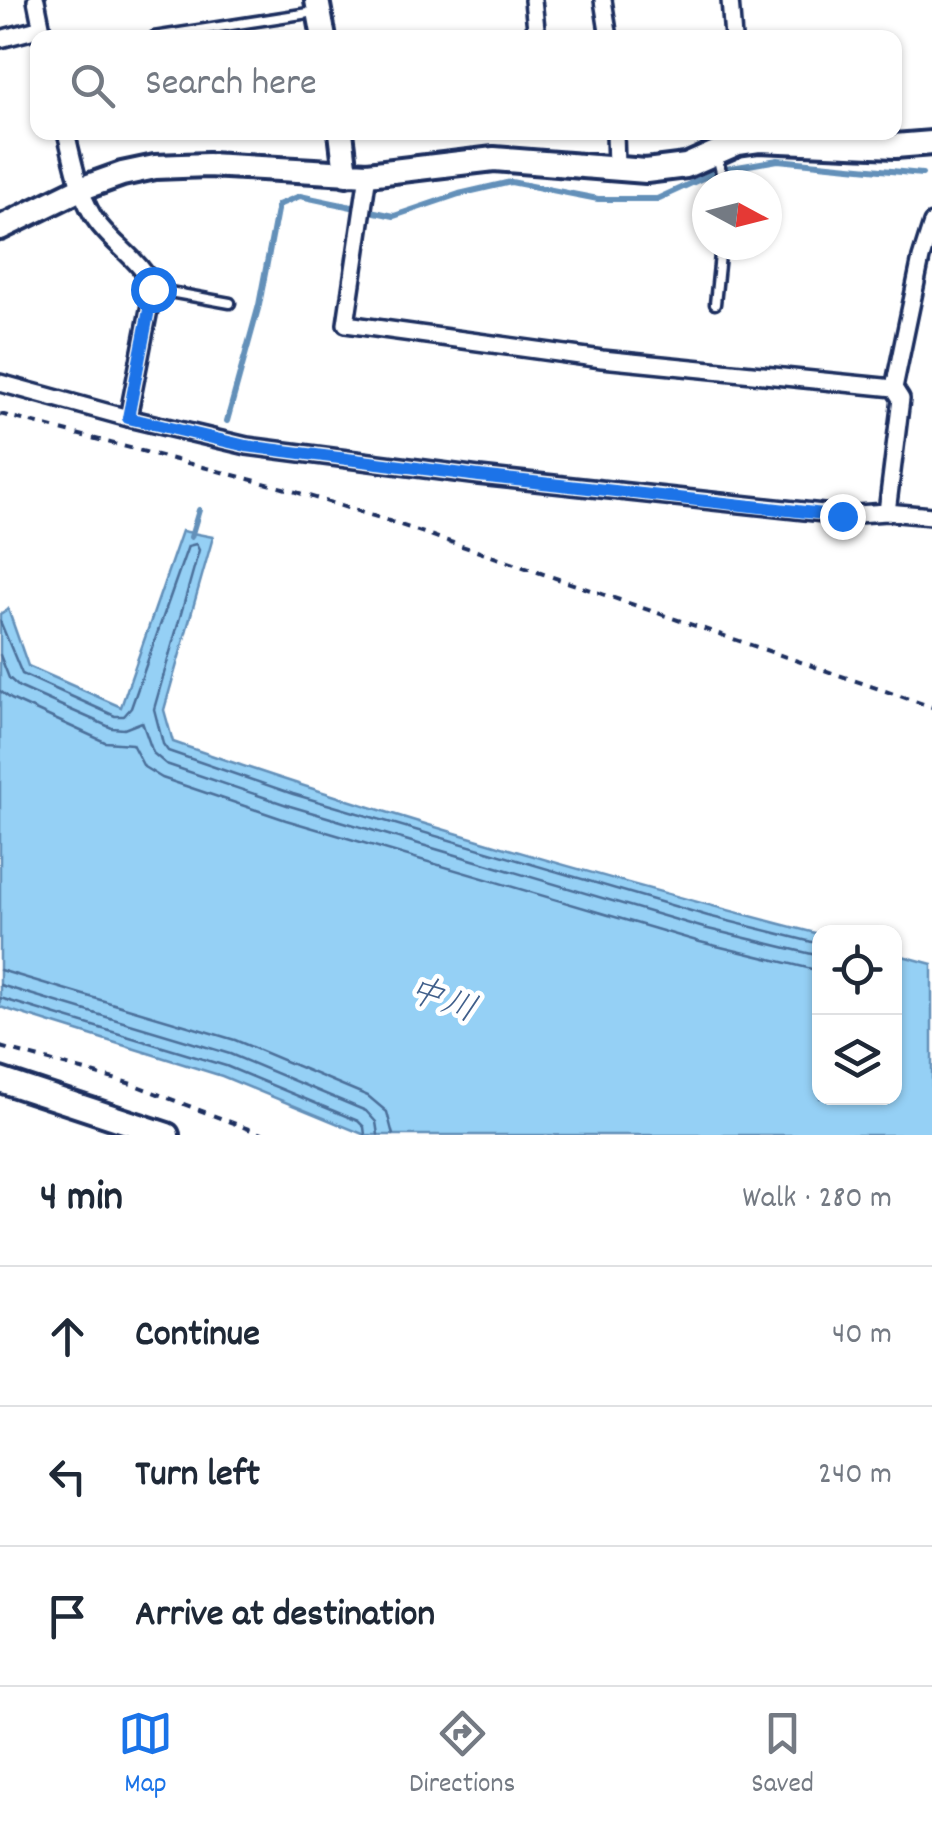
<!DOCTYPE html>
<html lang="en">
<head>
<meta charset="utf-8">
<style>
  :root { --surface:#fff; --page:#f2f2f3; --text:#1f2937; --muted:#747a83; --line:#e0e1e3; --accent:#1a73e8 }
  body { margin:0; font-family:Dekko,"Klee One",sans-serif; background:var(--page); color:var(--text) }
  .controls { position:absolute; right:30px; bottom:30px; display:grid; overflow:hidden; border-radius:20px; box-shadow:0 2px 8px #0004 }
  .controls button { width:90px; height:90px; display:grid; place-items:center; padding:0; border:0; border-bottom:2px solid var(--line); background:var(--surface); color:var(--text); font:50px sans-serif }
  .compass { position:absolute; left:692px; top:170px; width:90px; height:90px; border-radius:50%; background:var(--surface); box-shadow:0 2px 8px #0004; rotate:97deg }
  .stop { position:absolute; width:30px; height:30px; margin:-22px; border:8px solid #1a73e8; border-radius:50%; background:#fff }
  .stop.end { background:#1a73e8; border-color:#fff; box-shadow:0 2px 10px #0008 }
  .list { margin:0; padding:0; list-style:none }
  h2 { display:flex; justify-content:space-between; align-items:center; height:130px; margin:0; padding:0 40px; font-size:42px }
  h2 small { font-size:32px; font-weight:400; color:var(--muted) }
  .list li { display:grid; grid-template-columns:65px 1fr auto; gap:30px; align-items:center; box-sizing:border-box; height:140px; padding:0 40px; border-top:2px solid var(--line) }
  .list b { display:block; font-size:38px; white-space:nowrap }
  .list em { font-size:32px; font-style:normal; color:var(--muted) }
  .icon { flex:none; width:55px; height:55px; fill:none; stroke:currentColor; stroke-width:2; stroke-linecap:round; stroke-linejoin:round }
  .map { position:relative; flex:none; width:932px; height:1135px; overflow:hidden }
  .search { position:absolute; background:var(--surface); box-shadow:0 2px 8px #0004; left:30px; right:30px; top:30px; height:110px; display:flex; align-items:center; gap:25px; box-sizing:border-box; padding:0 35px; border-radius:20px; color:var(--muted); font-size:38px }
  .sheet { height:550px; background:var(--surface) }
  nav { display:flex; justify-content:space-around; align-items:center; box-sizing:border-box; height:140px; border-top:2px solid var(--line); background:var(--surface); font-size:28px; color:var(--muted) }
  nav a { display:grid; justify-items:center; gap:5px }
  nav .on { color:var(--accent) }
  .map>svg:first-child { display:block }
  .water { fill:#95d0f5; stroke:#6490b9; stroke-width:2.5 }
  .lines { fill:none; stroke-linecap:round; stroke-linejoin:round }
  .shore { stroke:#4c6f9a; stroke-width:2.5 }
  .stream { stroke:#6490b9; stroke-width:6 }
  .lane-casing { stroke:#1b2f5e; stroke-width:15 }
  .street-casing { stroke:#1b2f5e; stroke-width:22 }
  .secondary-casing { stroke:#1b2f5e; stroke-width:30 }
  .path { stroke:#1b2f5e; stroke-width:4; stroke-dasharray:8 8; stroke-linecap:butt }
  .lane { stroke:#fff; stroke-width:8 }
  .street { stroke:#fff; stroke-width:15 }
  .secondary { stroke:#fff; stroke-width:22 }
  .route { stroke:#1a73e8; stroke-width:12 }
  .labels { text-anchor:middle; stroke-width:9; stroke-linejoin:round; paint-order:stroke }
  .water-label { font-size:35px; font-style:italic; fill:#405f8b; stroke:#fff }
</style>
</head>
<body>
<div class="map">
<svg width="932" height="1135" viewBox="0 0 932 1135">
  <rect width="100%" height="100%" fill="#fff"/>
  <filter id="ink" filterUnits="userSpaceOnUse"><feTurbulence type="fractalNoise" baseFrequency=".01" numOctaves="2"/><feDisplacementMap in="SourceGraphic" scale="20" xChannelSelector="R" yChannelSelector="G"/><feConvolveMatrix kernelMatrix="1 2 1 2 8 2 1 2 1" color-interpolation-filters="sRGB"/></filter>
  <g filter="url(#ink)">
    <!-- water -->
    <path class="water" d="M182 531 213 537 164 710 173 742C385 816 602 878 819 934L820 1098H894L895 954 932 964V1135H365L222 1076 0 1007V614L8 609 28 666 121 707Z"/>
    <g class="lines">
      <!-- shore -->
      <path class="shore" d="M0 621 22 674 115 716H124L131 708 188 546 196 544 199 550 154 709 163 744 168 751 293 794 708 916 820 944
        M0 655 9 678 19 687 112 728 124 729 142 722 153 753 166 764 290 806 704 928 820 956
        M0 691 11 699 105 742 132 744 144 767 162 778 286 820 700 942 820 971
        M0 970 235 1040 368 1096 387 1112 393 1135
        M0 985 230 1054 366 1111 376 1122 378 1135
        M0 998 226 1066 358 1121 364 1127 365 1135"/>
      <!-- stream -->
      <path class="stream" d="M227 421 259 305 278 205 300 196 394 216 459 194 511 182 598 199H657L720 170 778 160 922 174
        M191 537 199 510"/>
      <defs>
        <path id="lane" d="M154 37 315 12
          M717 155 724 185
          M153 289 230 303
          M715 304 721 245"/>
        <path id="street" d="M36 0 43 35
          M533 0 537 38
          M603 0 609 38
          M730 0 733 38
          M0 39 42 28
          M66 132C73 160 78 191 93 216 109 243 143 260 153 289L128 418 247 446 479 476 842 515 887 512 932 516
          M615 132 616 167
          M368 174 346 324 602 359 894 388
          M0 383 128 418
          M887 512 901 399 894 388 921 258 932 223"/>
        <path id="secondary" d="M317 0 324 38
          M341 132 346 174
          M0 228 80 189 122 174 155 167 208 165 368 174 494 159 646 171 686 166 738 143 759 140 895 146 932 143
          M0 1080 167 1135"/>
      </defs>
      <!-- lane casing -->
      <use href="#lane" class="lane-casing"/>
      <!-- street casing -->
      <use href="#street" class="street-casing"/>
      <!-- secondary casing -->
      <use href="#secondary" class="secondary-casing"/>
      <!-- path -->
      <path class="path" d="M0 414 283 488 383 519 932 707
        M0 1047 132 1084 264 1135"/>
      <!-- lane -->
      <use href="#lane" class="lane"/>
      <!-- street -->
      <use href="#street" class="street"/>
      <!-- secondary -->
      <use href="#secondary" class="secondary"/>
    </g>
  </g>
  <g class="lines" filter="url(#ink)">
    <!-- route -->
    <path class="route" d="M153 289 128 418 246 446 479 476 842 516"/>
  </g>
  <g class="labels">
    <!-- water labels -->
    <g class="water-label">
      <text transform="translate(443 998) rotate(20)" y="12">中川</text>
    </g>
  </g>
</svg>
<div class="controls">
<button><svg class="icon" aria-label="locate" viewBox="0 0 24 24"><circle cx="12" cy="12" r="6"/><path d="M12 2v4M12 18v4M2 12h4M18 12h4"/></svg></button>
<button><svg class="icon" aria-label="layers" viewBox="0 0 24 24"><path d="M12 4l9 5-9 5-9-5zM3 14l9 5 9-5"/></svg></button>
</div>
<svg class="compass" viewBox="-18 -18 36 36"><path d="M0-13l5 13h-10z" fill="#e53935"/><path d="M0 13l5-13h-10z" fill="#747a83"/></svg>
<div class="stop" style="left:153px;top:289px"></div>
<div class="stop end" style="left:842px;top:516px"></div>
<div class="search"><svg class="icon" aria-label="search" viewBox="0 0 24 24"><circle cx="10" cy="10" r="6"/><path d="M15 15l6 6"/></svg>Search here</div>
</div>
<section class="sheet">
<h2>4 min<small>Walk · 280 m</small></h2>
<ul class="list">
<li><svg class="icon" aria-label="ahead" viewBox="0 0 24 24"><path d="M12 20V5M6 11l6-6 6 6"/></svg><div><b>Continue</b></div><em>40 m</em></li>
<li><svg class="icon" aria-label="left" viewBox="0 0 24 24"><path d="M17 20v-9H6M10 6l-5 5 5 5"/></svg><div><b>Turn left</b></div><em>240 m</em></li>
<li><svg class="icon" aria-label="arrive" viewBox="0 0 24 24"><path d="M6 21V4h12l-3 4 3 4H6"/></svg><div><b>Arrive at destination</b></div></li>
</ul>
</section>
<nav>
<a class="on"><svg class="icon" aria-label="map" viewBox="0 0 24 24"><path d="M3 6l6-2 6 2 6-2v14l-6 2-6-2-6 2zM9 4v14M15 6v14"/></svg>Map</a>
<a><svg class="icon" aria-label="directions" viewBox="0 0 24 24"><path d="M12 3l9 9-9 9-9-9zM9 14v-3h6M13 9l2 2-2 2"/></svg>Directions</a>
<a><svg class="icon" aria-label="saved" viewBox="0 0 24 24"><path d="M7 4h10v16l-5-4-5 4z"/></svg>Saved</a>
</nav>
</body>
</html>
